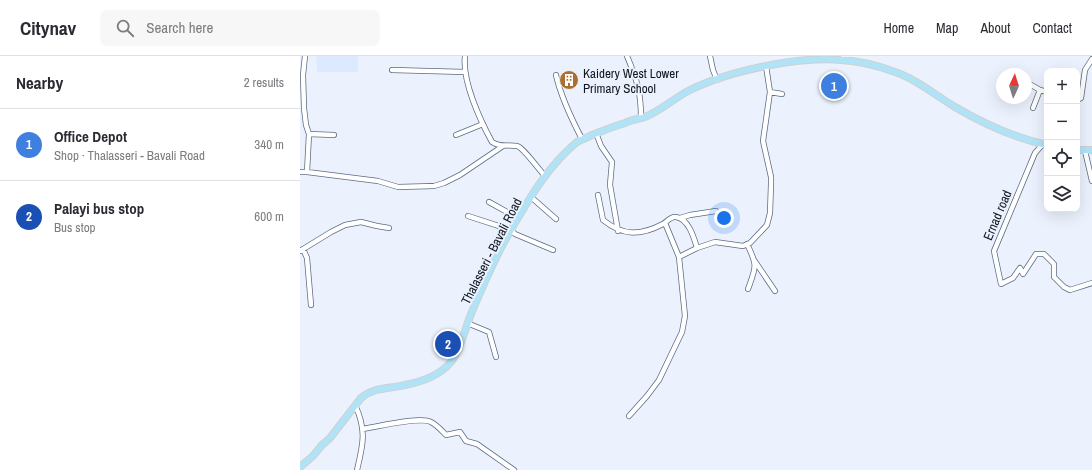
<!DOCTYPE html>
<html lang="en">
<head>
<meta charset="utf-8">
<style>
  :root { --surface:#fff; --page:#f7f7f7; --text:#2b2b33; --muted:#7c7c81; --line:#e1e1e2; --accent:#ab7031 }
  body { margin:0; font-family:"Archivo Narrow",sans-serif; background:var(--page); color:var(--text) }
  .controls { position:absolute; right:12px; top:12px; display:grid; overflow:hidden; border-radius:8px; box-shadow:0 4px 16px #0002 }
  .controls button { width:36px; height:36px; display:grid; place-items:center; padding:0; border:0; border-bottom:1px solid var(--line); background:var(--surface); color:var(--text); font:20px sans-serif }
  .compass { position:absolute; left:696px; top:12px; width:36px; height:36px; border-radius:50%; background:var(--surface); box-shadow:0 4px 16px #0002; rotate:4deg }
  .you { position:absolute; left:424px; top:162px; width:14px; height:14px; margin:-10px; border:3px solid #fff; border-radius:50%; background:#1a73e8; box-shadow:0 0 0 6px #1a73e833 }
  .badge { display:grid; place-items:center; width:26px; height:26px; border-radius:50%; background:var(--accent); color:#fff; font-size:13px; font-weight:700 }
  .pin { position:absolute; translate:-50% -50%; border:2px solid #fff; box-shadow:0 1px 4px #0006 }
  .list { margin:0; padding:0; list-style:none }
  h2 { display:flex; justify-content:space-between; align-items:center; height:52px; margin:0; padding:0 16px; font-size:17px }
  h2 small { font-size:13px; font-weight:400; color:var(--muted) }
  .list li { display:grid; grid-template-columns:26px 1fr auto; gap:12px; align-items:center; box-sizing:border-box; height:72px; padding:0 16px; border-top:1px solid var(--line) }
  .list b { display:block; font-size:15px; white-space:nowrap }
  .list p { margin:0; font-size:13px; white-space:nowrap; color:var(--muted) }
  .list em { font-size:13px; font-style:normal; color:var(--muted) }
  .icon { flex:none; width:22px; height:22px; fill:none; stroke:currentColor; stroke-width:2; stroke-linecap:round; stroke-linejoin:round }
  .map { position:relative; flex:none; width:792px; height:414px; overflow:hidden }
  header { display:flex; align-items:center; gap:24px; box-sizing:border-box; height:56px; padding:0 20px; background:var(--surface); border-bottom:1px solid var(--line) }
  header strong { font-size:19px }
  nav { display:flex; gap:22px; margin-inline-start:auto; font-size:14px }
  .search { width:280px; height:36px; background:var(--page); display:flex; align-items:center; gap:10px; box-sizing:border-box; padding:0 14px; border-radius:8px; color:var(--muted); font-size:15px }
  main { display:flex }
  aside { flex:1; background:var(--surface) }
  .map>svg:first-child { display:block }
  .built { fill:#dce9fe }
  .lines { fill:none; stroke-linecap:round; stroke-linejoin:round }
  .minor-casing { stroke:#5b6b83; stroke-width:6 }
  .major-casing { stroke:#cfd0d2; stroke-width:8 }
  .minor { stroke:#fff; stroke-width:4.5 }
  .major { stroke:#b1e3f7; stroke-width:6 }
  .labels { text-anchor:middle; stroke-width:4; stroke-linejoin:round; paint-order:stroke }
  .poi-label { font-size:13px; fill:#10161f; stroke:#ebf2fd; text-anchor:start }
  .street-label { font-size:13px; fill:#10161f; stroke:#ebf2fd }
</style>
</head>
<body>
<header>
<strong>Citynav</strong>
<div class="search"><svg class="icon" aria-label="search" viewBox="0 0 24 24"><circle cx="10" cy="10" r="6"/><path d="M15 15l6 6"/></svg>Search here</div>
<nav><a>Home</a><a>Map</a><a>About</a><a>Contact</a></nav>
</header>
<main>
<aside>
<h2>Nearby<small>2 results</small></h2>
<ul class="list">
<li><span class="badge" style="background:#3f7fe0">1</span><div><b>Office Depot</b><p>Shop · Thalasseri - Bavali Road</p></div><em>340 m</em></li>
<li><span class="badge" style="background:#1a4fb4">2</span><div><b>Palayi bus stop</b><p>Bus stop</p></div><em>600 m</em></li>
</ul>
</aside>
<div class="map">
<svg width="792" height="414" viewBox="0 0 792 414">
  <rect width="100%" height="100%" fill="#ebf2fd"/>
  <!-- built -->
  <path class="built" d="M16 0H58V16H17Z"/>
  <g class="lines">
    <defs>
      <path id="minor" d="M165 0C162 25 180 64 192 86 201 92 207 88 217 90 223 91 239 114 245 120
        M327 0C337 24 341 36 341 62
        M410 0 413 14 417 24
        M92 14 165 16
        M256 19C261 41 271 62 282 83
        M726 26 740 34 747 36
        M470 36 482 38
        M777 43H779L781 42 785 14 792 3
        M733 52 740 34
        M296 77 301 90 312 106 310 129 318 175
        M9 78 34 79
        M156 79 183 68
        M743 88 735 97 694 195 701 228 713 222 720 212 723 218 736 198H744L754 208V221L764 231 770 234 792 227
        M785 95 792 125
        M0 116H7L9 78 6 69 4 52 3 19 5 0
        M7 116 78 125 98 131 134 130 144 127 160 119 203 90
        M298 139 303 164C323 180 340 180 363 168 367 166 370 160 376 161 389 163 394 182 397 192L415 186 443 190 450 187 467 169 470 157 471 128V121L463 85 470 36 466 10
        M231 141 256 163
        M189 146 218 162
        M168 160 211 174 215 178 253 194
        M380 162 390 159 416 155
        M447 188C458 210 456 211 448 233
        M3 193 7 202 11 249
        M0 195 31 176 45 169 61 166 77 170 89 172
        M379 201 397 192
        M454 204 475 235
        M167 267 189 276 196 301
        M55 349C67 374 63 389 57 414
        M329 360 347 340 359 324 382 276 385 260 379 201 365 167
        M62 373C77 371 120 360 131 366 137 369 142 375 146 379L160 376 166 385 177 388 214 414"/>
      <path id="major" d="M777 94H792
        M0 411 13 400 22 389 30 382 61 342C73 331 90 333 105 329 121 326 140 319 151 306 161 293 165 273 171 258 183 229 196 199 212 172 230 141 249 109 277 86 282 83 287 82 292 79 303 75 314 70 325 67 331 64 339 63 345 61 362 54 374 42 390 34 428 15 498 0 541 4 558 5 576 9 592 15 615 22 635 39 655 51 684 68 715 82 747 89"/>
    </defs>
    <!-- minor casing -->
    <use href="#minor" class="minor-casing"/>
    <!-- major casing -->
    <use href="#major" class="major-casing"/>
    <!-- minor -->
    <use href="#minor" class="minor"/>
    <!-- major -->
    <use href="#major" class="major"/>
  </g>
  <!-- icons -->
  <defs>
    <symbol id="building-disc" viewBox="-11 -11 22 22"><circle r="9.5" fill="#ab7031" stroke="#ebf2fd"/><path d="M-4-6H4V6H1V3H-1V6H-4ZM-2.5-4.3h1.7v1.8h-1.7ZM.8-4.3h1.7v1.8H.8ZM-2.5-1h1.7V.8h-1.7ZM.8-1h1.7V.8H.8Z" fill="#fff"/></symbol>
  </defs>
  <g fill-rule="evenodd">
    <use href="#building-disc" x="258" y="13" width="22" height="22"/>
  </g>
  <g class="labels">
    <!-- poi labels -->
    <g class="poi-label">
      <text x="283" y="22">Kaidery West Lower<tspan x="283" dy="15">Primary School</tspan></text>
    </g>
    <!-- street labels -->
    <g class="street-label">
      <text transform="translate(697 159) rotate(-67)" y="5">Ernad road</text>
      <text transform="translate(191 195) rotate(-63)" y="5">Thalasseri - Bavali Road</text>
    </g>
  </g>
</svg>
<div class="controls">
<button>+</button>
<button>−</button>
<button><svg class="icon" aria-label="locate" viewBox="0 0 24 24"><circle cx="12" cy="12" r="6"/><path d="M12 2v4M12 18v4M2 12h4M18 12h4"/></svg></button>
<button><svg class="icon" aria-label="layers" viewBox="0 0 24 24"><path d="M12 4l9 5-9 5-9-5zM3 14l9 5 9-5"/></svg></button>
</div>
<svg class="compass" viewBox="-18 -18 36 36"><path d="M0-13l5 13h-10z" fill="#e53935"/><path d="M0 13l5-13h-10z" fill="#7c7c81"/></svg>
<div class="you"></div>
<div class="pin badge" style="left:534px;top:30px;background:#3f7fe0">1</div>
<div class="pin badge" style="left:148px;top:288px;background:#1a4fb4">2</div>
</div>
</main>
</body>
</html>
